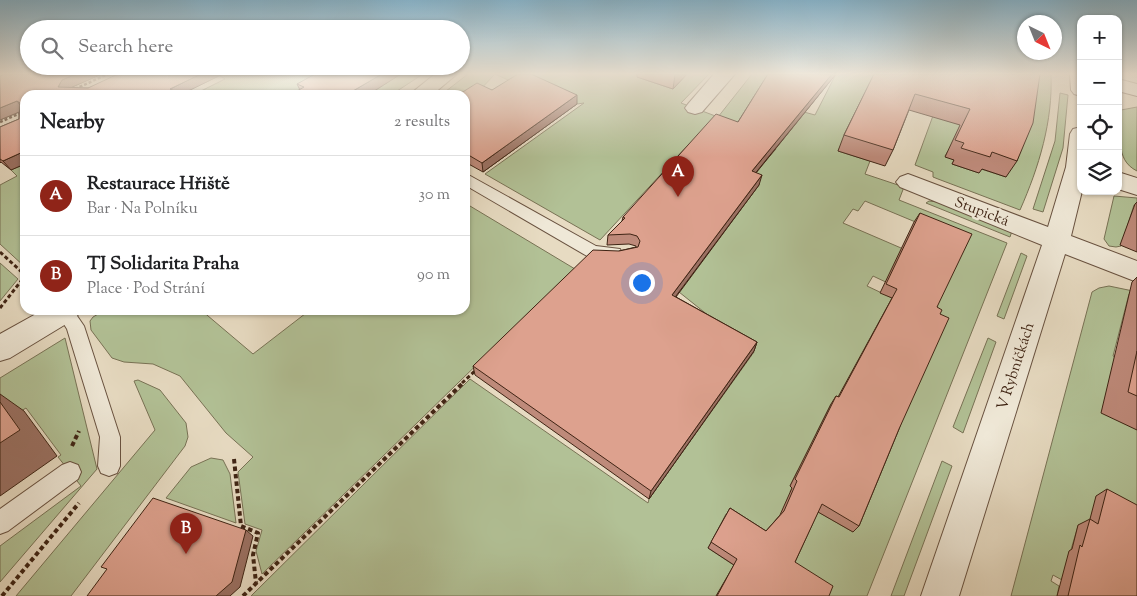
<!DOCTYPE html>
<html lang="en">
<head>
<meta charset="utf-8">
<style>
  :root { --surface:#fff; --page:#f2f2f2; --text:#202124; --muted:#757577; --line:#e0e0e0; --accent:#8f2418 }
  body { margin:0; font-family:"Sorts Mill Goudy",serif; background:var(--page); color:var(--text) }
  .controls { position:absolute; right:15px; top:15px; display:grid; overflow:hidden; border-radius:10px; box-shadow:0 1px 4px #0004 }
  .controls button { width:45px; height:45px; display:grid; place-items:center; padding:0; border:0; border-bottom:1px solid var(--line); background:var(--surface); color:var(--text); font:25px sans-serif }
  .compass { position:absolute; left:1017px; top:15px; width:45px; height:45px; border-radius:50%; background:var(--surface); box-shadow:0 1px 4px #0004; rotate:137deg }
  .you { position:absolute; left:641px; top:282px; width:18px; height:18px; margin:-12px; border:4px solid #fff; border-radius:50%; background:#1a73e8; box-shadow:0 0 0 8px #1a73e833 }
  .badge { display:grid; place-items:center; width:32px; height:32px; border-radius:50%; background:var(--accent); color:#fff; font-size:16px; font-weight:700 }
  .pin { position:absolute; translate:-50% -41px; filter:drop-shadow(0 1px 2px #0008) }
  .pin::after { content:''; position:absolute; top:26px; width:18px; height:15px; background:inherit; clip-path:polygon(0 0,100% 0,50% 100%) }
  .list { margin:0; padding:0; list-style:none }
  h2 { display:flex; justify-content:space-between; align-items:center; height:65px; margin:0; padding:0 20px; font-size:21px }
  h2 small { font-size:16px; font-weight:400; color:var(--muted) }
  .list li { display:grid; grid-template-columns:32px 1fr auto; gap:15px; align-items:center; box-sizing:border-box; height:80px; padding:0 20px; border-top:1px solid var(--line) }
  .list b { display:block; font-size:19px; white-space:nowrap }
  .list p { margin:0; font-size:16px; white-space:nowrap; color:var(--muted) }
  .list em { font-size:16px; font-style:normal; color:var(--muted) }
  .icon { flex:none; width:28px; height:28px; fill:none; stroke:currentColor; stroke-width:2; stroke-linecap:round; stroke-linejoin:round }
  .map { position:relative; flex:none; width:1137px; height:596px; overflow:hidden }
  .search { position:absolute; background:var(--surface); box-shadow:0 1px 4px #0004; left:20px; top:20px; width:450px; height:55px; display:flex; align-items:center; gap:12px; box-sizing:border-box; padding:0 18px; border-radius:28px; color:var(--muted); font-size:19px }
  .panel { position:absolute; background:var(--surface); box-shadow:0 1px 4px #0004; left:20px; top:90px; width:450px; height:225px; border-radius:15px }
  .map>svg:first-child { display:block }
  .green { fill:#b2c196; stroke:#787255; fill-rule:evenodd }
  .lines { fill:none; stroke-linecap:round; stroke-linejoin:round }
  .lane-casing { stroke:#695240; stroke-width:2 }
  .street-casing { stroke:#695240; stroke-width:2 }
  .path-far2 { stroke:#3f2414; stroke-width:2.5; stroke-dasharray:3 2; stroke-linecap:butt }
  .path-far1 { stroke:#3f2414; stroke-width:3; stroke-dasharray:4 2.5; stroke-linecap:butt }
  .path { stroke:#3f2414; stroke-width:4; stroke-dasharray:4.5 3; stroke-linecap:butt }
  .lane { fill:#efe8d7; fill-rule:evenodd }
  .street { fill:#efe8d7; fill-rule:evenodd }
  .wall { fill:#be8a7a; stroke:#3f2414 }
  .shaded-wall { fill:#9b7163; stroke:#3f2414 }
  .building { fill:#dda18e; stroke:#3f2414 }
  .labels { text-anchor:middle; stroke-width:5; stroke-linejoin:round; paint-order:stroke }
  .street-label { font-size:15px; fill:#3f2414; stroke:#efe8d7 }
</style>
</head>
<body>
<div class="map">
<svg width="1137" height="596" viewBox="0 0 1137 596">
  <rect width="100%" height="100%" fill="#e7dbc2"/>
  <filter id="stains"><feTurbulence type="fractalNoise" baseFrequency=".004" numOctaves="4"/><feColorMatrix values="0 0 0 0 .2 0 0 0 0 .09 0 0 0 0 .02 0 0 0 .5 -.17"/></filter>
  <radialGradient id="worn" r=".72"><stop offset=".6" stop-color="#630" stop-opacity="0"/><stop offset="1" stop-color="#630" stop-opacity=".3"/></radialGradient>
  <!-- green -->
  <path class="green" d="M217 74H337L302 95H193L225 79Z
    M399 74H423L391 95H367Z
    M468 74H640L637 77 673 89 687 74H709L681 103 718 117 752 74H771L756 99 815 115 836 74H890L943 85 947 74H1051C1053 121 1039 167 1020 210L938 179 933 177V172L915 165 938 102 925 98 928 90 878 76 868 98 871 99 859 125 851 123 838 151 870 161 865 174 904 187 899 200 1007 243 867 596H825L827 591 790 568 794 558 726 514 708 548 744 572 733 596H251L470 379 648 503 649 499 754 352 679 292 758 185 686 155 688 145 600 240 485 174 584 103 577 104 524 79 517 84 495 74 478 92 465 100V95H441ZM985 74 1030 85 1025 125 984 114 988 96 969 91V87L977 89 976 82 983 84ZM714 124 775 148 776 149 760 167 698 142ZM960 147 1011 164 1006 177 981 169 979 173 952 164 954 160 945 156 948 151 957 154ZM865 201 966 243 953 270 950 269 946 276 911 261 915 254 843 223 853 209 858 211ZM873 276 909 293 903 303 867 286ZM890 303 914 314 917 310 936 318 934 323 942 327 911 398 894 390 890 398 857 380 860 372 854 369ZM831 404 893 437 853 532 796 499 797 497 790 492 792 488 790 486 798 470 808 476 826 438 817 432Z
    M1060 93 1068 95 1063 148 1043 212 1033 209 1055 141Z
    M1137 107V171C1113 159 1123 133 1121 110Z
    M25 164V267L0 244V185L17 176 11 170Z
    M1114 196 1137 198V205H1134L1121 246 1116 247 1109 246 1104 239Z
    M929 201 938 202 1012 231 1010 237 926 203Z
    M465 203 575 269 262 574 256 551 262 530 245 524 238 472 253 457 226 433 180 376 153 364 124 362 112 358 91 330 90 321 93 317 105 310H201L253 354 310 310H465Z
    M1021 253 1027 256 1004 319 997 316Z
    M0 263 18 279 0 301Z
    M1109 286 1133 291 1129 294 1113 356 1137 367V518L1087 530 1078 526 1062 580 1053 575 1051 581 1059 586 1057 596H1011L1092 292 1099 288Z
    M65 338 97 469 0 582V546L81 486 58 457 61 455 26 408 0 424V378Z
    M988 338 996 342 963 433 953 427Z
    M138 380 160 390 186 423 188 437 185 446 71 596H16L155 430 134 381Z
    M211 458 223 460 230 474 236 523 166 498 191 467Z
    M942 461 952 466 904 596H891Z"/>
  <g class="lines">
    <defs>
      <path id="lane" d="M465 173 596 246 620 249 622 253 620 257 614 259 587 256 465 185Z
        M55 310H73L84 326 120 437V466L117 473 109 476 101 473 98 466 100 437 67 329Z
        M70 462 78 465 81 472 78 479 8 531 0 534V509L62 465Z"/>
      <path id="street" d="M435 74H457L432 95H409Z
        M714 74H735L702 112 695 114 688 112 685 108 688 104Z
        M1070 74H1081V96L1074 94 1071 90Z
        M1118 79 1137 84V96L1118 91Z
        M1081 127 1082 191 1071 236 1137 261V282L1065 254 959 596H921L1042 245 900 187 896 182 900 177 908 174 916 177 1048 227 1066 167 1070 134 1073 129Z
        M1118 172 1137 178V195L1118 189Z
        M43 310H80L76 318 10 358 0 361V334Z"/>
    </defs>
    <!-- lane casing -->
    <use href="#lane" class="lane-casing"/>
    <!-- street casing -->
    <use href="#street" class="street-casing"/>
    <!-- path-far2 -->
    <path class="path-far2" d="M75 89 108 74
      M0 122 25 111"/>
    <!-- path-far1 -->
    <path class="path-far1" d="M0 252 25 275
      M0 308 25 276
      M462 383 476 370"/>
    <!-- path -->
    <path class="path" d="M72 446 79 431
      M234 459 241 526 258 533 253 555 256 583
      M2 596 79 503
      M243 596 464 382"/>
    <!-- lane -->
    <use href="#lane" class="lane"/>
    <!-- street -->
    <use href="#street" class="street"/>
  </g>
  <!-- wall -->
  <path class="wall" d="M223 74 25 95 11 170 1 162 0 163V127L19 119V112L0 120V76L72 88H88Z
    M637 74H687L673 89 637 77Z
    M768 74H836L756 173 759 185 676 297 757 342 754 351 649 499 475 375 473 366 619 251 636 247V246L629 244 607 245 608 235 622 221 623 217 738 122Z
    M874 74H1040L1017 161 1006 177 982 169 979 173 952 164 954 160 945 157 960 125 909 110 893 150 885 166 838 151 844 135Z
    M387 83 300 90 297 84Z
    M492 90 577 104 483 172 465 162V95Z
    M1137 202V252L1120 245 1135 204Z
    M920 213 937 307 940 314 899 429 859 526 853 532 818 512 795 562 829 596H716L734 565 708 548 730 508 766 531 780 515 792 488 790 486 831 404 836 396 838 397 892 298 880 293 914 222Z
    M1137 277V430L1101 413 1132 282Z
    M1107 489 1137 596H1057L1069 551 1072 549 1078 525 1090 519 1096 496Z"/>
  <!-- shaded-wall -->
  <path class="shaded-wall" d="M76 74H102L68 89 58 87 62 80Z
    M201 74H223L180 95H166L170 89Z
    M382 74H401L368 95H346Z
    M676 74H687L673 89 675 75Z
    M832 74H836L749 181 752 171Z
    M577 95V104L483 172 482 163Z
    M17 101 24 110 0 120V108Z
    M25 151V164L11 170 3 161Z
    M762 175 759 185 670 304 672 295Z
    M757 342 754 351 649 499 651 491Z
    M0 394 24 411 57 456 0 496Z
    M246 530 253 536 240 587 230 596H216Z"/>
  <!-- building -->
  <path class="building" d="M5 74H76L62 80 58 87 88 88 118 74H201L170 89 174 91 166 95H25V151L3 161 0 159V127L19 119 20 103 17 101 0 108V76Z
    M315 74H382L346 95H290L304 87 297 84Z
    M518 74H531L577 95 482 163 465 153V95H458L477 83 492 90Z
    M768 74H832L752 171 762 175 672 295 757 342 651 491 473 366 593 250 619 251 638 247 640 241 637 236 630 234 608 235 625 218 623 217 716 114 738 122Z
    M874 74H1040L1033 123 1017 161 992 152 990 157 961 148 964 143 955 140 970 109 915 94 893 150 844 135Z
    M920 213 972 234 937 307 942 310 940 314 949 318 899 429 859 526 822 504 795 562 833 586 829 596H717L737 559 711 542 730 508 766 531 784 511 797 481 795 479 836 396 839 397 897 289 886 284Z
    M1137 351V396L1128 392Z
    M0 402 20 430 0 443Z
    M1107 489 1137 505V596H1068L1080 545 1082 547 1090 519 1098 524Z
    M153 498 246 530 232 582 216 596H87L107 569 101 567Z"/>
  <!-- sky -->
  <linearGradient id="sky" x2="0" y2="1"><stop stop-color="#88b7d0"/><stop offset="0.47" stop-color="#f4efe4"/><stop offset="1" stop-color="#f4efe4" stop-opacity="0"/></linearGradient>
  <rect width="1137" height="157" fill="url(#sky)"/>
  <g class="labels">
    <!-- street labels -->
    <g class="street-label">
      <text transform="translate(982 211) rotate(21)" y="5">Stupická</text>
      <text transform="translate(1015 366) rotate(-72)" y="5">V Rybníčkách</text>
    </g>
  </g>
  <rect width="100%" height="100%" filter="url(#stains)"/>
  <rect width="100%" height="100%" fill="url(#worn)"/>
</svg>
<div class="controls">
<button>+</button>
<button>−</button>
<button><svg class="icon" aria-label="locate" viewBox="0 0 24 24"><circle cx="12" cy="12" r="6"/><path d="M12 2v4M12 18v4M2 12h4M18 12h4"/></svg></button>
<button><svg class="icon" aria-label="layers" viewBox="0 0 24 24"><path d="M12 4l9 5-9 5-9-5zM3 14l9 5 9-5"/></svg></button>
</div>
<svg class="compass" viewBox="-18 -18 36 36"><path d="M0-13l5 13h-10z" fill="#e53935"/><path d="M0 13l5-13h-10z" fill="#757577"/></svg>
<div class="you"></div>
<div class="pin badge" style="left:678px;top:197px">A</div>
<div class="pin badge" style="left:186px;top:554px">B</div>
<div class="search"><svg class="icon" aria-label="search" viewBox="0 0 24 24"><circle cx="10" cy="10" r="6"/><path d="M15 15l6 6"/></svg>Search here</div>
<section class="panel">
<h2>Nearby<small>2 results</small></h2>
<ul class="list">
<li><span class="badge">A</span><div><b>Restaurace Hřiště</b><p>Bar · Na Polníku</p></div><em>30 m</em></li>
<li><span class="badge">B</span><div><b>TJ Solidarita Praha</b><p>Place · Pod Strání</p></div><em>90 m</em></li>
</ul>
</section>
</div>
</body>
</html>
